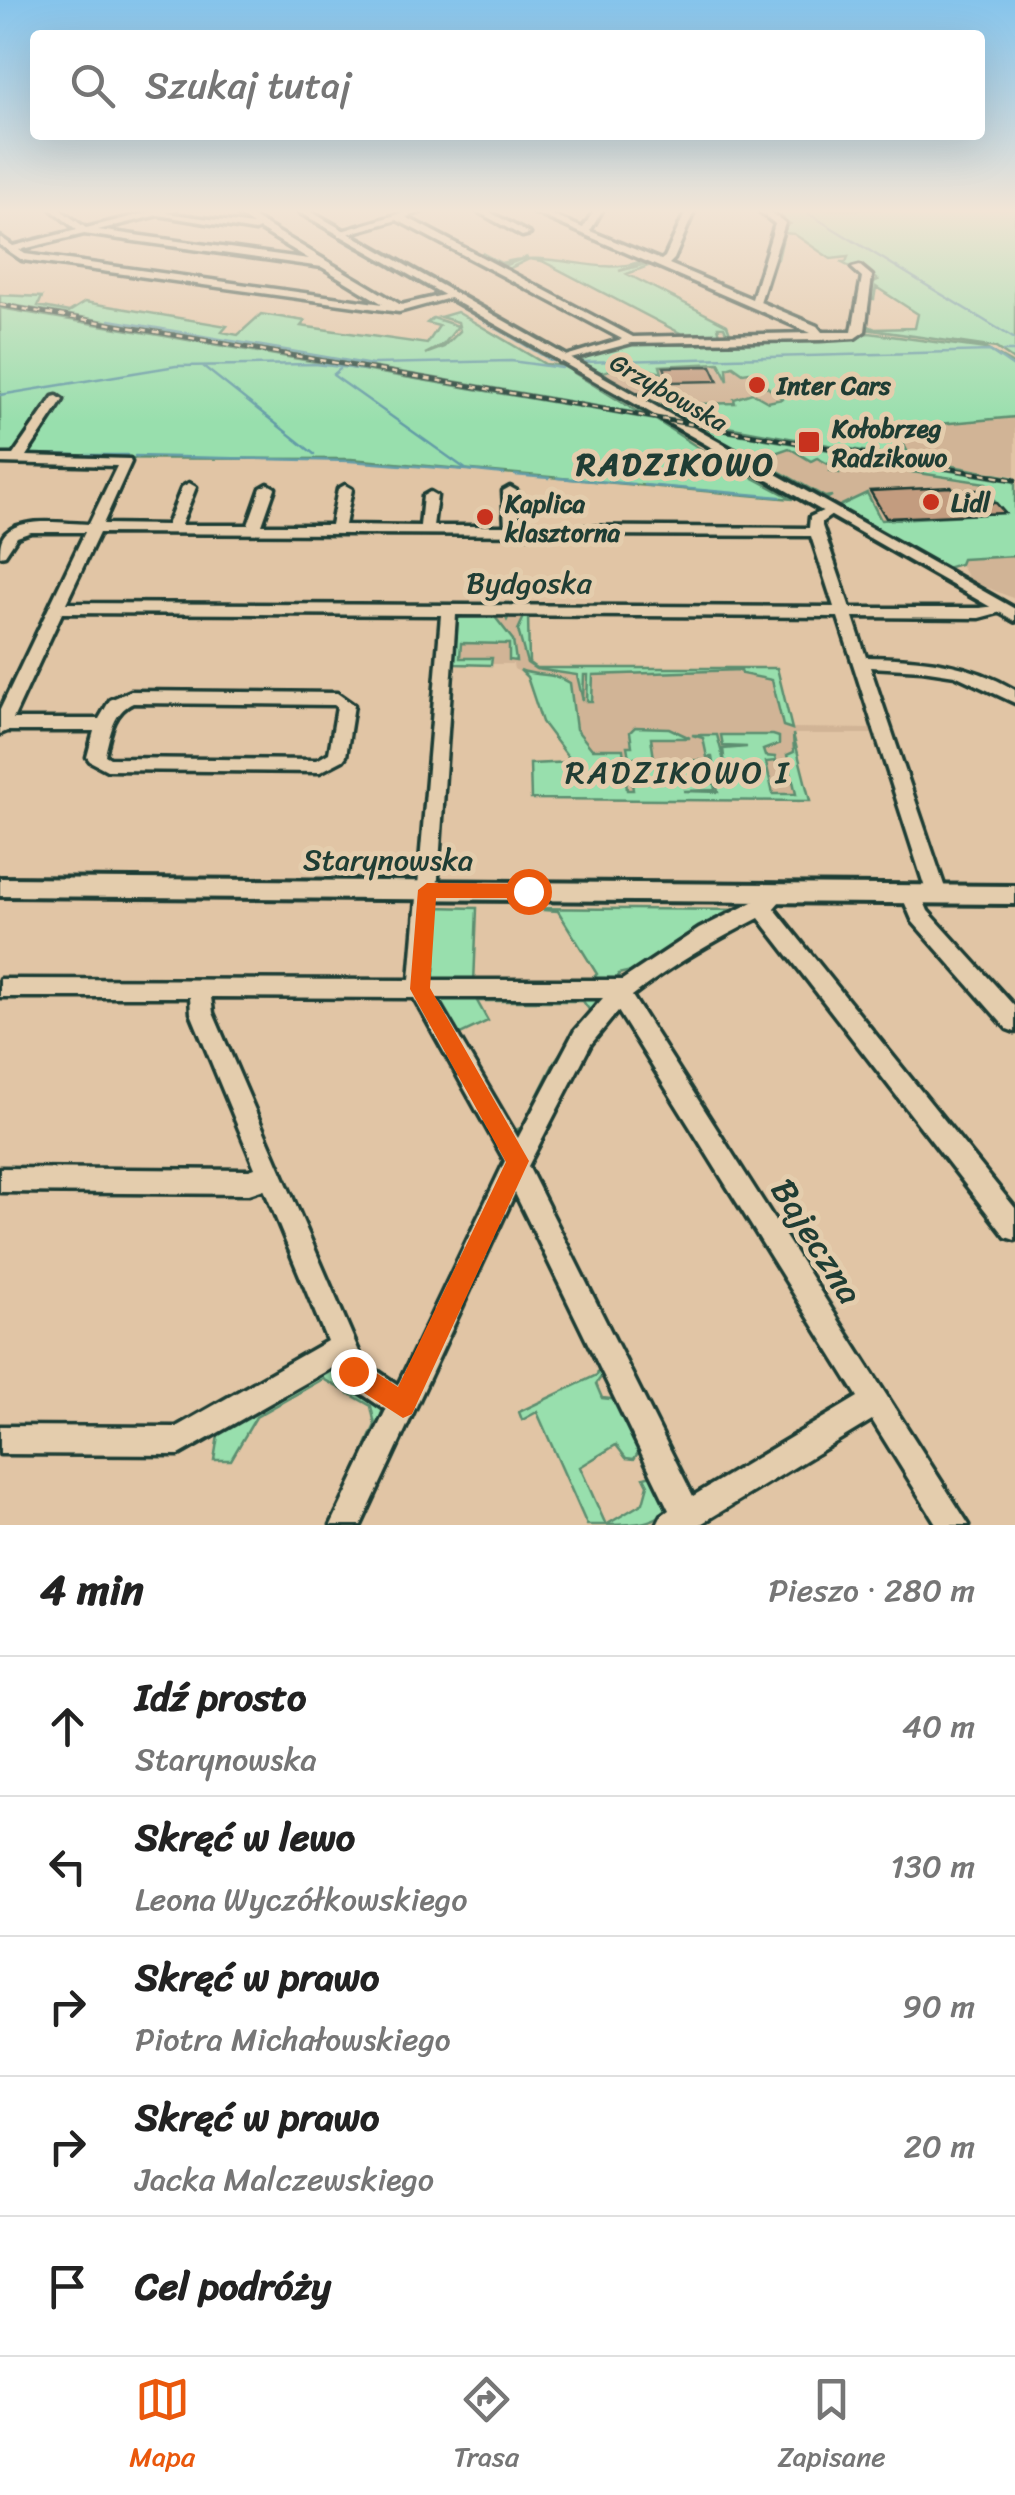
<!DOCTYPE html>
<html lang="pl">
<head>
<meta charset="utf-8">
<style>
  :root { --surface:#fff; --page:#f2f2f2; --text:#222; --muted:#767676; --line:#e0e0e0; --accent:#ea580c }
  body { margin:0; font-family:Sriracha,sans-serif; background:var(--page); color:var(--text) }
  .stop { position:absolute; width:30px; height:30px; margin:-22px; border:8px solid #ea580c; border-radius:50%; background:#fff }
  .stop.end { background:#ea580c; border-color:#fff; box-shadow:0 2px 10px #0008 }
  .list { margin:0; padding:0; list-style:none }
  h2 { display:flex; justify-content:space-between; align-items:center; height:130px; margin:0; padding:0 40px; font-size:42px }
  h2 small { font-size:32px; font-weight:400; color:var(--muted) }
  .list li { display:grid; grid-template-columns:65px 1fr auto; gap:30px; align-items:center; box-sizing:border-box; height:140px; padding:0 40px; border-top:2px solid var(--line) }
  .list b { display:block; font-size:38px; white-space:nowrap }
  .list p { margin:0; font-size:32px; white-space:nowrap; color:var(--muted) }
  .list em { font-size:32px; font-style:normal; color:var(--muted) }
  .icon { flex:none; width:55px; height:55px; fill:none; stroke:currentColor; stroke-width:2; stroke-linecap:round; stroke-linejoin:round }
  .map { position:relative; flex:none; width:1015px; height:1525px; overflow:hidden }
  .search { position:absolute; background:var(--surface); box-shadow:0 10px 40px #0002; left:30px; right:30px; top:30px; height:110px; display:flex; align-items:center; gap:25px; box-sizing:border-box; padding:0 35px; border-radius:10px; color:var(--muted); font-size:38px }
  .sheet { height:830px; background:var(--surface) }
  nav { display:flex; justify-content:space-around; align-items:center; box-sizing:border-box; height:140px; border-top:2px solid var(--line); background:var(--surface); font-size:28px; color:var(--muted) }
  nav a { display:grid; justify-items:center; gap:5px }
  nav .on { color:var(--accent) }
  .map>svg:first-child { display:block }
  .built { fill:#d1b496 }
  .green { fill:#98dfad; stroke:#5c8e70; stroke-width:2.5 }
  .lines { fill:none; stroke-linecap:round; stroke-linejoin:round }
  .stream { stroke:#649da7; stroke-width:2.5 }
  .building { fill:#c39c7f; stroke:#1f3d34; stroke-width:2.5 }
  .minor-casing { stroke:#1f3d34; stroke-width:7 }
  .tertiary-casing { stroke:#1f3d34; stroke-width:8 }
  .minor { fill:#e4cdad; fill-rule:evenodd }
  .tertiary { fill:#e4cdad; fill-rule:evenodd }
  .rail-casing { stroke:#1f3d34; stroke-width:5 }
  .rail { stroke:#e4cdad; stroke-width:2.5; stroke-dasharray:6; stroke-linecap:butt }
  .route { fill:#ea580c }
  .poi-dot { fill:#c8321e; stroke:#e4cdad; stroke-width:4 }
  .labels { text-anchor:middle; stroke-width:10; stroke-linejoin:round; paint-order:stroke }
  .far-poi-label { font-size:25px; font-weight:bold; fill:#1f3d34; stroke:#e4cdad; text-anchor:start }
  .far-street-label { font-size:25px; fill:#1f3d34; stroke:#e4cdad }
  .street-label { font-size:30px; fill:#1f3d34; stroke:#e4cdad }
  .far-district-label { font-size:32px; font-weight:bold; letter-spacing:2.5px; fill:#1f3d34; stroke:#e4cdad }
  .neighbourhood-label { font-size:32px; letter-spacing:2.5px; fill:#1f3d34; stroke:#e4cdad }
  .near-street-label { font-size:35px; fill:#1f3d34; stroke:#e4cdad }
</style>
</head>
<body>
<div class="map">
<svg width="1015" height="1525" viewBox="0 0 1015 1525">
  <rect width="100%" height="100%" fill="#e1c5a5"/>
  <filter id="ink" filterUnits="userSpaceOnUse"><feTurbulence type="fractalNoise" baseFrequency=".01" numOctaves="2"/><feDisplacementMap in="SourceGraphic" scale="20" xChannelSelector="R" yChannelSelector="G"/><feConvolveMatrix kernelMatrix="1 2 1 2 8 2 1 2 1" color-interpolation-filters="sRGB"/></filter>
  <g filter="url(#ink)">
    <!-- built -->
    <path class="built" d="M744 363 795 404 656 407 598 371 615 366Z
      M1015 417V476L910 458 895 427Z
      M749 438 1000 482 1015 516 869 523 735 448Z
      M1015 553V599L969 580 960 564 959 557Z
      M512 614H527L529 663 536 668H777L792 728 874 729 876 734H794L810 801 531 799 530 764 572 762 542 722 527 676 514 669 513 664H457L454 622 497 620Z"/>
    <!-- green -->
    <path class="green" d="M763 209H1015V361L996 348 866 329 864 324 875 329 915 328 918 314 876 287 874 299 868 298 869 284 878 280 859 264 850 267 840 262H846L848 257 831 259 794 234 784 233 778 259H772L781 228 790 224Z
      M482 253 501 263C551 248 598 278 642 261L636 258 640 257 646 262 619 271 650 263 662 266 653 264 627 274 727 325 730 333 795 332 802 326 797 333 804 326 813 332 810 335 728 337 724 327H718L721 337 686 336 542 261 529 259 506 270 500 267 528 257 498 266 477 255Z
      M0 295 42 297 38 306 69 312 85 302 227 326 222 332 238 335 261 314 305 321 301 326 427 344 439 326 427 323 433 318 458 326 444 344 425 354 444 347 460 331 458 322 440 317 457 312 545 364 563 366 636 411 645 413 578 373 655 416 0 303Z
      M0 308 656 420 705 452 793 499 351 459 0 458Z
      M869 333 986 349 1015 365V417L895 428 911 458 1015 478 705 423 667 413 629 391 661 405 735 403 734 399 752 393 768 402 782 399 749 372 743 373 733 366 727 368 728 381 719 363 660 366 662 373C641 368 626 364 603 372L610 378 607 379 579 362C620 332 662 350 714 343 760 338 818 342 869 333Z
      M679 424 1015 482V556L962 559 960 564 946 568 837 507 867 493 881 520 1003 513 986 489V483L899 470 897 467 839 469V473L831 471 835 468 817 458 811 461 789 448 769 455 773 459 766 464 825 497 832 496 824 500Z
      M466 613 495 617 513 640 516 661 509 660V644L461 643 460 658H492L491 665 455 664 450 659 453 622Z
      M504 614H528L529 663 536 668H777L792 729 783 726 772 680 742 674 741 670 593 675 592 701H587L588 675H584L583 701 577 675 536 669 527 663 518 630 524 617 509 616 507 620Z
      M520 670C536 677 555 672 570 683L576 729 592 749H623L627 790H633L629 761 710 760 715 790 683 791 718 792 712 757H707L703 738 692 735H717L725 765 723 749 747 747 723 746 721 735H773L779 737V744L763 750 765 756 775 757 776 761 766 762 773 794H796L787 755 794 752 793 734 810 801 531 799 530 764 572 762 542 722 527 677Z
      M635 727 669 728 690 738H651L654 758H629L627 746H632L630 732Z
      M432 907 477 908 474 984H436L429 979Z
      M513 908 746 910 629 978 627 972 618 974 619 979 591 980 597 974 558 911Z
      M437 994 606 995 518 1139 508 1132 521 1128 555 1061 590 1011 583 1001H477L488 1021 454 1037 432 1000Z
      M599 1365 604 1373 596 1384 602 1398 620 1400 643 1445 634 1459 626 1458 616 1445 580 1467 606 1525H587L537 1412 522 1420 519 1412 597 1375Z
      M329 1367 384 1406 371 1447 366 1445 375 1425 371 1406 323 1379 256 1417 231 1460H214L219 1429Z
      M651 1475 657 1477 668 1505C661 1525 630 1525 606 1525L643 1503 648 1485 644 1477Z"/>
    <g class="lines">
      <!-- stream -->
      <path class="stream" d="M289 209 304 217
        M801 209 1015 339
        M315 212 345 229
        M307 219 322 227
        M326 230 335 235
        M350 232 365 240
        M341 239 358 249
        M373 245 394 258
        M362 251 381 262
        M398 260 438 283
        M385 263 393 269
        M414 281 426 287
        M444 286 461 297
        M429 289 436 293
        M450 301 552 361
        M110 320 372 365
        M1003 351H1015
        M583 362 990 351 1015 368
        M374 364 511 361 562 368
        M203 366 314 454
        M340 369 333 375 467 470 504 474
        M0 395 176 366 315 364 368 370
        M25 454 75 455
        M86 455H127
        M135 456 350 461 467 470
        M515 475 549 478
        M557 478 634 484
        M644 485 780 497"/>
    </g>
    <!-- building -->
    <path class="building" d="M711 366 718 381 670 382 664 367Z
      M951 487 955 491 978 490 987 503H996L1005 513 886 518 870 491Z"/>
    <g class="lines">
      <defs>
        <path id="minor" d="M51 209H59L86 228 162 209H177L167 213 253 225 229 209H239L401 305 452 293 457 296 399 312 22 260 0 245V237L13 246 77 230ZM158 215 255 231 259 229 309 259 98 230ZM84 234 322 267 383 304 25 254 19 250Z
          M416 209H430L406 217 633 337 811 333 526 209H537L583 228 595 209H603L590 231 661 260 665 257 687 209H695L674 259 669 264 752 299 775 224 757 209H767L785 223 760 302 817 326 822 332H852L862 277 852 268 860 266 872 276 865 331 855 338 820 340 632 343 559 362V358L622 339 397 220 340 236 335 233Z
          M473 209H484L530 234 522 236Z
          M57 396 63 400 26 456 130 459 131 462 103 524 167 525 182 487 189 483 196 487 181 525H248L261 488 268 484 275 488 262 525H331L338 489 345 485 352 489 345 525 420 526 423 496 430 492 437 496 433 526H505L503 491 510 487 517 491 519 526 809 528 810 517 829 508 836 512 822 522V526L850 608H979L1005 605 1008 608 1005 611 979 618 853 617 866 657C920 658 968 662 1015 690V703L955 675 922 670 870 667 947 894 944 900 937 902 930 900 927 894 838 617 456 615 431 980H622L699 929 755 901 770 887 777 885 784 887 787 893 774 908 1015 1208V1240L1006 1237 759 918C714 941 672 965 632 996L969 1525H937L872 1420 699 1525H657L662 1515 669 1510 515 1193 361 1525H331L386 1410 343 1381 337 1365 179 1455 0 1454V1426L176 1427 327 1341 264 1189 249 1194 0 1192V1168L249 1170 255 1168 191 1013 190 997H0V979L410 980 441 615 62 613 13 719H99L110 700 131 691 337 693 354 705 346 756 343 760 320 772 107 770 90 761 87 757 94 731H7L0 734V710L85 532H31L17 537 5 555 0 556C0 548 0 539 6 533 24 516 66 524 89 524L117 466 0 463V455H13L53 397ZM99 533 811 536 834 607 66 603ZM133 703 334 705 337 707 329 753 317 760 110 758 105 755C110 734 113 712 133 703ZM211 997 414 998 505 1161 398 1385 363 1361 213 1013ZM436 998H603L575 1030 518 1138ZM618 1011 858 1397 693 1496 528 1166 591 1044Z
          M911 886 918 888 928 911 1015 1007V1032L1007 1029 913 922 901 894 904 888Z"/>
        <path id="tertiary" d="M294 209H306L1015 609V621Z
          M0 878 1015 886V904L0 896Z"/>
      </defs>
      <!-- minor casing -->
      <use href="#minor" class="minor-casing"/>
      <!-- tertiary casing -->
      <use href="#tertiary" class="tertiary-casing"/>
      <!-- minor -->
      <use href="#minor" class="minor"/>
      <!-- tertiary -->
      <use href="#tertiary" class="tertiary"/>
      <defs>
        <path id="rail" d="M0 305 1015 480"/>
      </defs>
      <!-- rail casing -->
      <use href="#rail" class="rail-casing"/>
      <!-- rail -->
      <use href="#rail" class="rail"/>
    </g>
  </g>
  <!-- sky -->
  <linearGradient id="sky" x2="0" y2="1"><stop stop-color="#85c4ec"/><stop offset="0.5" stop-color="#f2e5d6"/><stop offset="1" stop-color="#f2e5d6" stop-opacity="0"/></linearGradient>
  <rect width="1015" height="422" fill="url(#sky)"/>
  <!-- route -->
  <path class="route" d="M427 883 528 884 538 891 528 898H436L430 988 529 1161 412 1414 403 1418 344 1380 340 1371 344 1362 353 1358 398 1387 506 1162 410 989 418 890Z"/>
  <!-- markers -->
  <g class="poi-dot">
    <circle cx="757" cy="385" r="10"/>
    <rect x="797" y="430" width="24" height="24" rx="5"/>
    <circle cx="931" cy="502" r="10"/>
    <circle cx="485" cy="517" r="10"/>
  </g>
  <g class="labels">
    <!-- far-poi labels -->
    <g class="far-poi-label">
      <text x="777" y="394">Inter Cars</text>
      <text x="832" y="437">Kołobrzeg<tspan x="832" dy="29">Radzikowo</tspan></text>
      <text x="951" y="511">Lidl</text>
      <text x="505" y="512">Kaplica<tspan x="505" dy="29">klasztorna</tspan></text>
    </g>
    <!-- far-street labels -->
    <g class="far-street-label">
      <text transform="translate(669 392) rotate(30)" y="9">Grzybowska</text>
    </g>
    <!-- street labels -->
    <g class="street-label">
      <text x="529" y="593">Bydgoska</text>
      <text x="388" y="870">Starynowska</text>
    </g>
    <!-- far-district labels -->
    <g class="far-district-label">
      <text x="676" y="475">RADZIKOWO</text>
    </g>
    <!-- neighbourhood labels -->
    <g class="neighbourhood-label">
      <text x="678" y="783">RADZIKOWO I</text>
    </g>
    <!-- near-street labels -->
    <g class="near-street-label">
      <text transform="translate(817 1241) rotate(58)" y="12">Bajeczna</text>
    </g>
  </g>
</svg>
<div class="stop" style="left:528px;top:891px"></div>
<div class="stop end" style="left:353px;top:1371px"></div>
<div class="search"><svg class="icon" aria-label="search" viewBox="0 0 24 24"><circle cx="10" cy="10" r="6"/><path d="M15 15l6 6"/></svg>Szukaj tutaj</div>
</div>
<section class="sheet">
<h2>4 min<small>Pieszo · 280 m</small></h2>
<ul class="list">
<li><svg class="icon" aria-label="ahead" viewBox="0 0 24 24"><path d="M12 20V5M6 11l6-6 6 6"/></svg><div><b>Idź prosto</b><p>Starynowska</p></div><em>40 m</em></li>
<li><svg class="icon" aria-label="left" viewBox="0 0 24 24"><path d="M17 20v-9H6M10 6l-5 5 5 5"/></svg><div><b>Skręć w lewo</b><p>Leona Wyczółkowskiego</p></div><em>130 m</em></li>
<li><svg class="icon" aria-label="right" viewBox="0 0 24 24"><path d="M7 20v-9h11M14 6l5 5-5 5"/></svg><div><b>Skręć w prawo</b><p>Piotra Michałowskiego</p></div><em>90 m</em></li>
<li><svg class="icon" aria-label="right" viewBox="0 0 24 24"><path d="M7 20v-9h11M14 6l5 5-5 5"/></svg><div><b>Skręć w prawo</b><p>Jacka Malczewskiego</p></div><em>20 m</em></li>
<li><svg class="icon" aria-label="arrive" viewBox="0 0 24 24"><path d="M6 21V4h12l-3 4 3 4H6"/></svg><div><b>Cel podróży</b></div></li>
</ul>
</section>
<nav>
<a class="on"><svg class="icon" aria-label="map" viewBox="0 0 24 24"><path d="M3 6l6-2 6 2 6-2v14l-6 2-6-2-6 2zM9 4v14M15 6v14"/></svg>Mapa</a>
<a><svg class="icon" aria-label="directions" viewBox="0 0 24 24"><path d="M12 3l9 9-9 9-9-9zM9 14v-3h6M13 9l2 2-2 2"/></svg>Trasa</a>
<a><svg class="icon" aria-label="saved" viewBox="0 0 24 24"><path d="M7 4h10v16l-5-4-5 4z"/></svg>Zapisane</a>
</nav>
</body>
</html>
